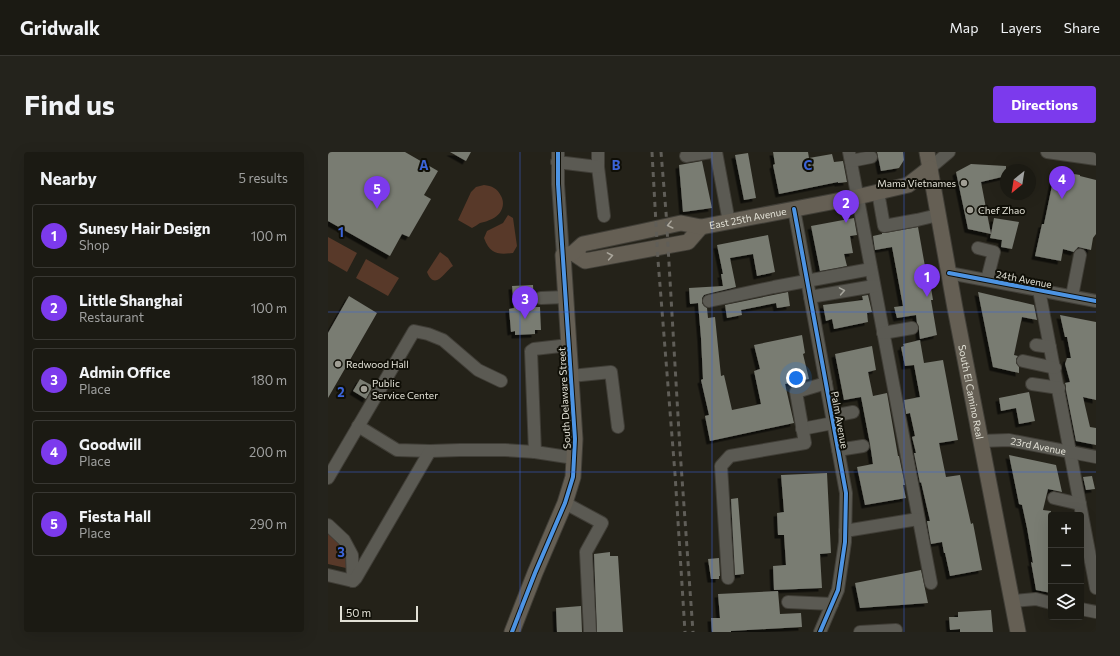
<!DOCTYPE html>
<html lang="en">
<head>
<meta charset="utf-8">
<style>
  :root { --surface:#1b1a13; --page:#24231c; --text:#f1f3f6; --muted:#a0a1a0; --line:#393833; --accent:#7c3aed }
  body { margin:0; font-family:Commissioner,sans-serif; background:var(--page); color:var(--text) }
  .controls { position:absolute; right:12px; bottom:12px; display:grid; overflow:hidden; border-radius:4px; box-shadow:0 4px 16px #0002 }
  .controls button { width:36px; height:36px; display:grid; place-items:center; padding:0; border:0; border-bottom:1px solid var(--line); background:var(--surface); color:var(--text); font:20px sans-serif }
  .compass { position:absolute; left:672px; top:12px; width:36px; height:36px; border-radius:50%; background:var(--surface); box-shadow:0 4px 16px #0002; rotate:210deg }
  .scale { position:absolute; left:12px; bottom:10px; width:78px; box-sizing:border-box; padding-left:4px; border:2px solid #e2e1d6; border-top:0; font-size:11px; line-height:14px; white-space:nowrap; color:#e2e1d6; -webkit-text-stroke:3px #100f07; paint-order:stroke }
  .you { position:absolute; left:468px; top:226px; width:14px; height:14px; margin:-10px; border:3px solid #fff; border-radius:50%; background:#1a73e8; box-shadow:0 0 0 6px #1a73e833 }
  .badge { display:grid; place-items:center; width:26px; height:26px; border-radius:50%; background:var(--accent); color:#fff; font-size:13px; font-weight:700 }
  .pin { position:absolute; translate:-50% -33px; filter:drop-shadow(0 1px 2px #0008) }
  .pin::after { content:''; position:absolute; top:21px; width:14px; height:12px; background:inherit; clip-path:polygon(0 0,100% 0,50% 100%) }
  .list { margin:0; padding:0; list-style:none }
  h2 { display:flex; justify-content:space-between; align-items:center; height:52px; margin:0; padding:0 16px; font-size:17px }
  h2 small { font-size:13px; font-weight:400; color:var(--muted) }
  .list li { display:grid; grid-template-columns:26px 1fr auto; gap:12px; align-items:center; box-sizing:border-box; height:64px; margin:0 8px 8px; padding:0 8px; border:1px solid var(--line); border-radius:4px }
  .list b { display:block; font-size:15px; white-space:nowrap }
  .list p { margin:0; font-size:13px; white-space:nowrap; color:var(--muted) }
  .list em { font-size:13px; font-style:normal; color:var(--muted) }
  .icon { flex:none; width:22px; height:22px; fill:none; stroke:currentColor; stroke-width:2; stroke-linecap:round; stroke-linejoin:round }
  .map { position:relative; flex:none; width:768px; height:480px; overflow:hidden; border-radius:4px }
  header { display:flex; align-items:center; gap:24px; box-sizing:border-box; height:56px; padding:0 20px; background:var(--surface); border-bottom:1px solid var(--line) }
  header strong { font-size:19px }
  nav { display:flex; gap:22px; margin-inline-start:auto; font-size:14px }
  .intro { display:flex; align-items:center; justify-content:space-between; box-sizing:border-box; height:96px; padding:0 24px }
  h1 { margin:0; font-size:28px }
  .button { padding:10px 18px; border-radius:4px; background:var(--accent); color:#fff; font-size:14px; font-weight:700 }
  main { display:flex; gap:24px; padding:0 24px }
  aside { flex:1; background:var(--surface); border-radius:4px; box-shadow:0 4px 16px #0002 }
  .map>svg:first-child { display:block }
  .green { fill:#583929 }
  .building { fill:#797b72; filter:url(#shadow) }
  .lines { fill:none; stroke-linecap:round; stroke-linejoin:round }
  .minor-casing { stroke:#403e37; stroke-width:14 }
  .major-casing { stroke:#403e37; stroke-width:17 }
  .minor { stroke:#5b5a53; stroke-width:12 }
  .major { stroke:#655f54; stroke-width:15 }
  .rail { stroke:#605e58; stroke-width:3; stroke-dasharray:5 5; stroke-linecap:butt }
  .cycleway-casing { stroke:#100f07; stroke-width:6 }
  .cycleway { stroke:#4d94e3; stroke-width:4 }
  .oneway { stroke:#aaa69c }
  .oneway2 { stroke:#a5a49b }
  .grid { fill:none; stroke:#3b64d8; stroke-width:1; stroke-opacity:0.55 }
  .poi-dot { fill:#a09e94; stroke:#100f07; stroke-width:1.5 }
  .labels { text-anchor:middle; stroke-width:4; stroke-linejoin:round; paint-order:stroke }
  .poi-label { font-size:10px; fill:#e2e1d6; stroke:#100f07; text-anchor:start }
  .street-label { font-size:10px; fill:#e2e1d6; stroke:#100f07 }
  .grid-label { font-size:13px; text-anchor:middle; font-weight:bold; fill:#3b64d8; stroke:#100f07; stroke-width:4; stroke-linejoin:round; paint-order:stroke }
</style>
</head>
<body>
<header>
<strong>Gridwalk</strong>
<nav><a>Map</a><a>Layers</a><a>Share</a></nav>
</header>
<div class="intro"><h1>Find us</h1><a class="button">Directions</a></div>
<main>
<aside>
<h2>Nearby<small>5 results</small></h2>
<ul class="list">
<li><span class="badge">1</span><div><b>Sunesy Hair Design</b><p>Shop</p></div><em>100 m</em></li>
<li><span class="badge">2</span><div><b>Little Shanghai</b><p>Restaurant</p></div><em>100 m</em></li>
<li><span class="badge">3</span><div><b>Admin Office</b><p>Place</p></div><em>180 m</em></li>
<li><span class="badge">4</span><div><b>Goodwill</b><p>Place</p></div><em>200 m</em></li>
<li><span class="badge">5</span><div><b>Fiesta Hall</b><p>Place</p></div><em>290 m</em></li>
</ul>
</aside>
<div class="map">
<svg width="768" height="480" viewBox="0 0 768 480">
  <defs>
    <filter id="shadow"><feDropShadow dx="-3.5" dy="3.5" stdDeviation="0" flood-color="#0009"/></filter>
  </defs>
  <rect width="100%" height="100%" fill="#242219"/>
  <!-- green -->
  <path class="green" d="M156 33C164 34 169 36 173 44 178 53 173 63 164 67 160 69 156 70 152 71 149 73 146 75 144 76L130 68 143 40 148 35Z
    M180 63 185 66 189 94 185 101C170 103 162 102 156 86L159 79 175 71Z
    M0 85 29 101 19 120 0 109Z
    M112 100 120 106 125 114C117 119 107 140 99 120Z
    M38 107 71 126 60 144 28 126Z
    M0 378 11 388 20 404 18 416 0 412Z"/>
  <!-- building -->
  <path class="building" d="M0 0H77L110 19 96 43 103 47 81 85 74 82 62 104 0 69Z
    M122 0H143L138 9Z
    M445 0H480L481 6 504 2 506 10 515 9 519 30 510 31V30L451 42 445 13 447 12Z
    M549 0H575L576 8 571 16 553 19Z
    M420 1 428 46 416 48 407 3Z
    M374 9 384 56 355 60 351 13Z
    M643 12 678 14V24L653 30 663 82 666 66 691 70 684 97 673 95 674 88 662 86 663 82 640 77 628 20Z
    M727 19 752 23V24L768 28V82L765 86 763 98 750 95 746 100 735 97 733 109 707 104 714 72H716Z
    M526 66 529 83 522 84 525 101 516 102 519 114 492 119 483 74Z
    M590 75 601 137 603 136 605 148H603L609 183 592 187 591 179V175L589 171 588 163 569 166 566 155 575 154 564 95 547 98 545 84 554 82V81H557Z
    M440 83 447 120 429 124 425 102 402 106 408 135 379 142 376 143 374 146V151L376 154 379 156 380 166 387 165 393 224 396 223 404 258 433 252 426 219 432 217 426 193 474 183 477 201 475 202 481 227 457 232 466 271 382 289 377 264 381 263 373 228 375 227 373 186 370 151 362 152 361 136 395 134 393 122H395L389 93Z
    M205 133 206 155H212L213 178H207V182L187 183V179L183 180 181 157 186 156 184 134Z
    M460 140 462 154 449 156 448 151 413 158 414 163 399 166 397 153Z
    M650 140 706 153 709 168 694 165 686 203 690 204 688 207V211L691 215V221L665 215Z
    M540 143 544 160 539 161 540 170 506 177 504 167 498 169 495 153 535 148 534 144Z
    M21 144 49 161 0 246V181Z
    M732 163 768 170V248L755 245 762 275 768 276V293L748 289 738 238V234L737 231 742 230 737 212 739 206H743L739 185H737Z
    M592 188 596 211 615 208 630 288 611 291 618 325 632 323 643 372 645 371 654 418 622 424 617 401H616L614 390 603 392 599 369H602L593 330 592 331 586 301H588L584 285 587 284 582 261 578 262 576 248 592 245 586 213 577 214 573 195 576 194 575 192Z
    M544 194 548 218 540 220 545 244 559 241 570 304H571L577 333H575L578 346 537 353 529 315 545 312 542 292 533 245 516 248 507 202Z
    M32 227 45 234 38 247 25 239Z
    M701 240 707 269 691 272 688 256 673 259 671 246Z
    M681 303 728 313 734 340 720 337 715 358 723 359V441L708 438 703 410 705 411 699 376 694 353 691 352Z
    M499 321 503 401 492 402 494 436 446 438 445 414 458 413 456 383H450L449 361 456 360 453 323Z
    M764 324 767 337 758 338 755 325Z
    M410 346 416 422 407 423 403 347Z
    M282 400V404H290L295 480H269L266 402Z
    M391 406 392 424H391V427H383L380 407Z
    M593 418 600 451 532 456 527 431Z
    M450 439 452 462 473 461 474 475 403 479V480H384L383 466H392L390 442Z
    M253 454 254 480H229L228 456Z
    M663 458 665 480H632V477L622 478 621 465H630V460Z"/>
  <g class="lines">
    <defs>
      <g id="minor">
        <path d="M230 0V32L235 103"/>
        <path d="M270 0V15L276 64"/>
        <path d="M388 0 401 70"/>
        <path d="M521 0 603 431"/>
        <path d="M719 0 768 7"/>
        <path d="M358 4 383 0"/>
        <path d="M523 9 543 5"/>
        <path d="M229 10 270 15"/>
        <path d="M602 16 621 0"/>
        <path d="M550 40 556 74 589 68 610 63"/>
        <path d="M466 57 518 341 517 390 510 438 492 480"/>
        <path d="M650 96 666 100 659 128"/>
        <path d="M621 121 768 149"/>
        <path d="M711 138 768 436"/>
        <path d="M744 144 752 103"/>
        <path d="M482 145 546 134"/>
        <path d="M213 146 238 145"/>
        <path d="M381 149 446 135 543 117"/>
        <path d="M555 181 584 176"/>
        <path d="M708 193 722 195"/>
        <path d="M695 209 727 216"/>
        <path d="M243 224 283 220 290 275"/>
        <path d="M704 232 731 236"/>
        <path d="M504 264 525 260"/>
        <path d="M30 274 69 298 102 299 132 298H177L207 300 246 306"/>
        <path d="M474 277 505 271"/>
        <path id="s1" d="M653 289 681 288 768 305"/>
        <path d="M510 298 535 294"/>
        <path d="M207 300 203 199 206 197 241 193"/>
        <path d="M0 326 86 179 100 182 115 188 150 218 173 229"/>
        <path d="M726 346 752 352"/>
        <path d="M237 351 274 371 258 400 262 480"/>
        <path d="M0 373 16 388 24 403 25 429"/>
        <path d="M517 379 590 367"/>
        <path d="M0 423 25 429 28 426 102 299"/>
        <path d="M400 426 393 314 402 304 477 291 468 240 498 231"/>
        <path d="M684 449 708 447 723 451"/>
        <path d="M460 450 504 452"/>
        <path d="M753 457 768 460"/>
        <path d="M532 480 568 478"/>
      </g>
      <g id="major">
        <path id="s2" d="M599 0 627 156 690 480"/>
        <path d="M245 101 257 109 360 90 373 75"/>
        <path id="s3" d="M184 480 207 421 237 351 245 325 247 287 235 103 245 101 255 92 312 80 353 71 373 75 529 45 580 33 602 16"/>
      </g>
    </defs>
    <!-- minor casing -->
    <use href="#minor" class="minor-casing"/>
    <!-- major casing -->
    <use href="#major" class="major-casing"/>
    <!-- minor -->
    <use href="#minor" class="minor"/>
    <!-- major -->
    <use href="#major" class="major"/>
    <!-- rail -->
    <path class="rail" d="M324 0 330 108 347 322 357 480
      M333 0 338 60 352 298 365 480"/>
    <defs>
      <path id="cycleway" d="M466 57 518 341 517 390 510 438 492 480
        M621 121 768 149
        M184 480 207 421 237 351 245 325 247 287 230 32V0"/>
    </defs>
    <!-- cycleway casing -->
    <use href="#cycleway" class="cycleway-casing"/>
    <!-- cycleway -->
    <use href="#cycleway" class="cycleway"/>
  </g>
  <!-- one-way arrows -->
  <defs><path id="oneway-chevron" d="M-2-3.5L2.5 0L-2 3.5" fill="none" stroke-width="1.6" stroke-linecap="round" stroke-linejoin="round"/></defs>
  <g class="oneway">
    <use href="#oneway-chevron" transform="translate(342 73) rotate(166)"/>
    <use href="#oneway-chevron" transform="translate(282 104) rotate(-10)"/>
  </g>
  <use class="oneway2" href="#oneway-chevron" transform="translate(514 139) rotate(-10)"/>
  <!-- grid -->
  <path class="grid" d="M192 0V480M384 0V480M576 0V480M0 160H768M0 320H768"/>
  <!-- markers -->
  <g class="poi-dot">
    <circle cx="636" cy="31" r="4"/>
    <circle cx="642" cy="58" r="4"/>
    <circle cx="10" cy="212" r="4"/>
    <circle cx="36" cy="237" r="4"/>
  </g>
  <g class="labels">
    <!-- poi labels -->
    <g class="poi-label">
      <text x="628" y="35" text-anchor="end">Mama Vietnames</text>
      <text x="650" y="62">Chef Zhao</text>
      <text x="18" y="216">Redwood Hall</text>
      <text x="44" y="235">Public<tspan x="44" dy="12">Service Center</tspan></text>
    </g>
    <!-- street labels -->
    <g class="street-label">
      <text dy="4" stroke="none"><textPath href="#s3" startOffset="581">East 25th Avenue</textPath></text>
      <text transform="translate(696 127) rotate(11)" y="4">24th Avenue</text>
      <text dy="4" stroke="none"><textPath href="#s2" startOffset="244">South El Camino Real</textPath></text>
      <text transform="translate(236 246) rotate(-93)" y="4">South Delaware Street</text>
      <text transform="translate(512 268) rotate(80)" y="4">Palm Avenue</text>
      <text dy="4" stroke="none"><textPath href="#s1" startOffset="58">23rd Avenue</textPath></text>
    </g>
  </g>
  <g class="grid-label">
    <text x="96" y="18">A</text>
    <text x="288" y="18">B</text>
    <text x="480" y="18">C</text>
    <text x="13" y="85">1</text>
    <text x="13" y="245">2</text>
    <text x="13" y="405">3</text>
  </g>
</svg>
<div class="controls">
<button>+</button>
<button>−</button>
<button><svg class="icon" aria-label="layers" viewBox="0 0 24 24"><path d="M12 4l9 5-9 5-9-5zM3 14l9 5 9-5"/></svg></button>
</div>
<svg class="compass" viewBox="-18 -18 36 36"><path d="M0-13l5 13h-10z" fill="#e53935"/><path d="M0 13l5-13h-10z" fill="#a0a1a0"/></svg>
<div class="scale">50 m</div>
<div class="you"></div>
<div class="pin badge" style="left:599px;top:145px">1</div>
<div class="pin badge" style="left:518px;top:71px">2</div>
<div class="pin badge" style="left:197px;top:167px">3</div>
<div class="pin badge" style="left:734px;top:47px">4</div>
<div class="pin badge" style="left:49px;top:57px">5</div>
</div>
</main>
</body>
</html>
